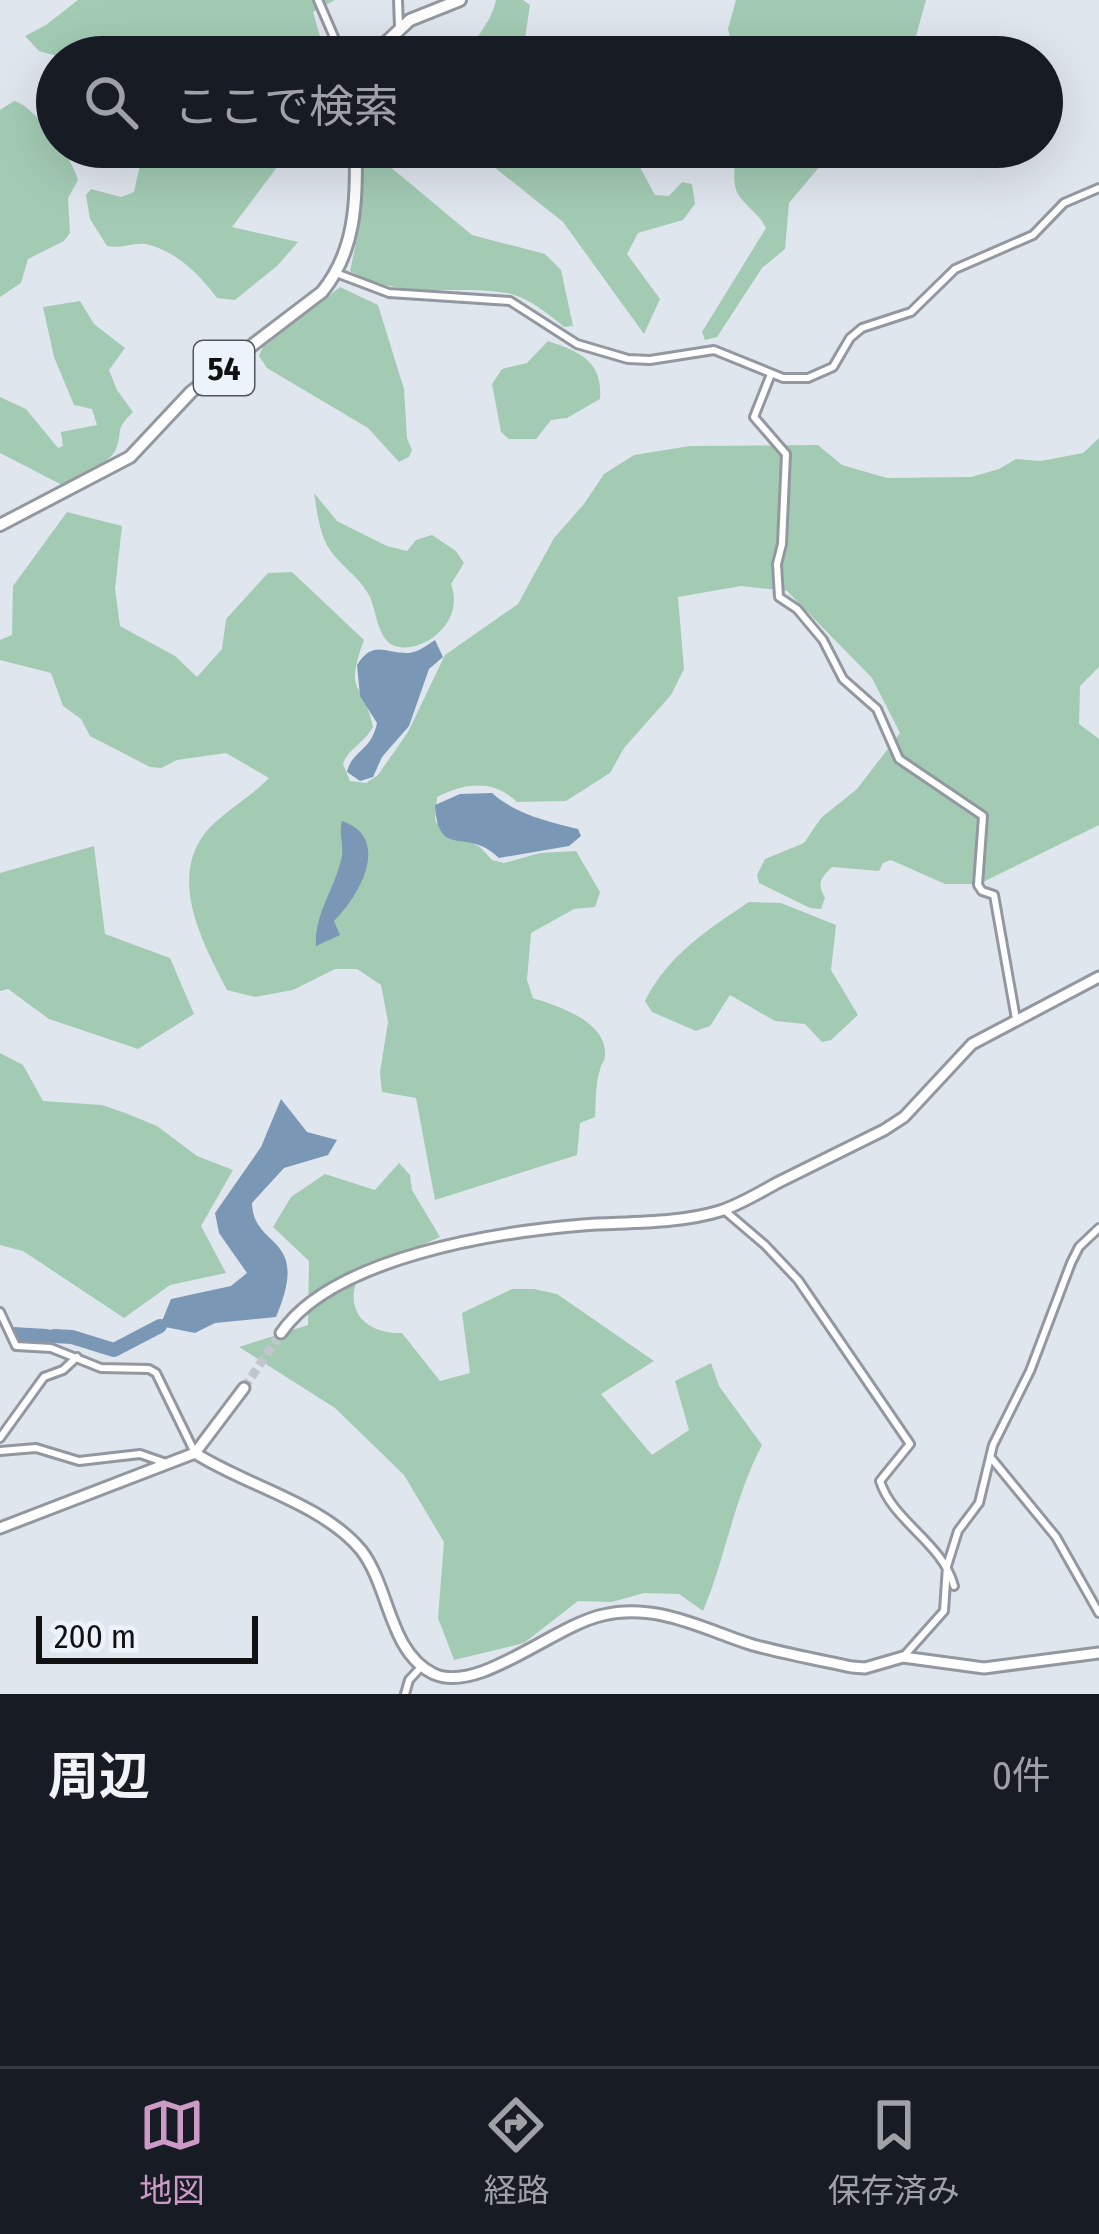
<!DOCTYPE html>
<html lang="ja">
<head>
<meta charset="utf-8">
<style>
  :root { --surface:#171b24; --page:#20242c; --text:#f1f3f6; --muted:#9ea1a6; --line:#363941; --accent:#cc9ac6 }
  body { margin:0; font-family:"Fira Sans Condensed","Noto Sans JP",sans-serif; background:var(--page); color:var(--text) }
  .scale { position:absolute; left:36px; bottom:30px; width:222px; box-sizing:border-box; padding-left:12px; border:6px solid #0f1113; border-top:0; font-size:33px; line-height:42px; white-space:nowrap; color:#0f1113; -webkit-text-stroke:9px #edf3fb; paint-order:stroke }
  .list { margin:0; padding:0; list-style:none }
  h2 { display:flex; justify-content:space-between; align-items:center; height:156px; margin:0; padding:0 48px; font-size:51px }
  h2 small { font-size:39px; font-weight:400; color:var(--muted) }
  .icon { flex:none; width:66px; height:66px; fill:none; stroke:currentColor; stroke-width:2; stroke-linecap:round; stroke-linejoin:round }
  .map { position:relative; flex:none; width:1099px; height:1694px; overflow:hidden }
  .search { position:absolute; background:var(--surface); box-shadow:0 12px 48px #0002; left:36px; right:36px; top:36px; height:132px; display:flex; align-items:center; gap:30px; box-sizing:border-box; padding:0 42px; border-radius:66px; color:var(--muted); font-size:45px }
  .sheet { height:372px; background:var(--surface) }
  nav { display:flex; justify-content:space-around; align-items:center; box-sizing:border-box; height:168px; border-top:3px solid var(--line); background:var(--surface); font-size:33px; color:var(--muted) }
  nav a { display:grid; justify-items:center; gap:6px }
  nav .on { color:var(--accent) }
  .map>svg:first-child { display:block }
  .green { fill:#a3cbb4 }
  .water { fill:#7a98b5 }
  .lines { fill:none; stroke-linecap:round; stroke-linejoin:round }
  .river { stroke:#7a98b5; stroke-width:14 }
  .secondary-tunnel { stroke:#c1c6cd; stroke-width:9; stroke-dasharray:9 4.5; stroke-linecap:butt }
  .street-casing { stroke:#9398a0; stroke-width:12 }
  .secondary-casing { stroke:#9398a0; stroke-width:15 }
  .primary-casing { stroke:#9398a0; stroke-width:16 }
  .street { stroke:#fff; stroke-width:6 }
  .secondary { stroke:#fff; stroke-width:9 }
  .primary { stroke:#fff; stroke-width:10 }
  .labels { text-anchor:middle; stroke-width:12; stroke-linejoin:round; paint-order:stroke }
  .shield { fill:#edf3fb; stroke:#525559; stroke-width:3 }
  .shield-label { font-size:33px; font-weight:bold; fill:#0f1113 }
</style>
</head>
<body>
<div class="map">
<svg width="1099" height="1694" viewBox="0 0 1099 1694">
  <rect width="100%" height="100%" fill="#e0e6ee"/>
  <!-- green -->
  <path class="green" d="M78 0H335L313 12 326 57 57 56 39 51 25 36 46 25Z
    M496 0H523L530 5 523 51 511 57H468C475 35 491 24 496 0Z
    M736 0H926L910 57H735L728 29Z
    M14 101C34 105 74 160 78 180L68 198 70 233 64 241 28 259 21 283 0 297V110Z
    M144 147H328L327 153 287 154 232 227 298 242 277 266 235 300 217 298C201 276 175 250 146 244 133 242 121 249 107 246L90 219 86 195 91 189 121 197 134 192Z
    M469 147H629L655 195 669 196 682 182 692 184 695 204 683 220 638 233 627 254 660 299 644 334 563 222Z
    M736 147H836L789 203 785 249 762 268 717 337 705 340 702 332 766 228C759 214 749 209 740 197 730 185 736 162 736 147Z
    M376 155 472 235 545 254 561 270 573 326 564 327C549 314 528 297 507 293 453 284 401 301 350 271L359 229 361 168Z
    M340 287 378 305 404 389 407 438 412 450 409 457 399 462 368 428 267 368 259 356 263 347Z
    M80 301 94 324 125 348 109 370 117 390 133 412C113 432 124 429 116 449 110 464 78 477 64 486L0 453V397L26 409 58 448 63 446 61 432 97 425 92 409 74 405 54 357 43 307Z
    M548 341C580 352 603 361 600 399L567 418 551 420 536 439H509L501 432 492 384 502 369 527 363Z
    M1099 438V667L1080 686 1079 724 1099 739V825L979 884H945L891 860 883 863 879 871 832 867C820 879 817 883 825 898L821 909 810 908 759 883 757 875 765 859 804 843 821 818 857 789 900 733 872 678 787 591 741 586 678 597 684 669 671 695 624 748 610 773 566 801 517 802C493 779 465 783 437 797L435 820 444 832 463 838 480 847 492 860 504 863 540 853 576 851 600 892 595 907 574 909 531 933 527 980 533 998C557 1006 604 1020 605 1052 605 1064 603 1058 600 1070 595 1084 596 1102 595 1117L580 1123 577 1155 435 1200 416 1098 382 1092 380 1072 388 1022 381 985 357 969H335L293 990 255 997 227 990C204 945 168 881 205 833 222 812 251 797 269 778L226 753 177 760 161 768 150 767 90 736 81 719 63 706 51 673 0 660V640L12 635 13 586 67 512 122 526 115 589 120 626 175 656 197 677 222 649 226 619 268 573 292 572 364 640C343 697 364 680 373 727 365 742 347 750 343 764L350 781 366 783 378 775 408 732 445 655 518 604 554 538 584 504 604 474 634 455 690 446 818 445 842 465 887 478 971 477 999 469 1016 459 1041 461 1083 453Z
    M314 493 337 521 387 546 407 551 416 540 432 535 456 551 464 563 451 584C468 629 408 662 387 641 377 630 376 611 370 597 361 578 339 565 328 547 319 531 317 511 314 493Z
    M94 846 105 934 170 958 194 1014 138 1049 49 1019 8 989 0 991V873Z
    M749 902 781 903 836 925 831 970 858 1015 831 1040 822 1042 805 1024 775 1021 730 995 710 1026 696 1031 652 1012 645 1001C668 955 707 930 749 902Z
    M0 1053 23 1065 43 1101 102 1105 128 1114 157 1126 197 1156 233 1170 201 1226 226 1273 170 1285 124 1318 23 1251 0 1245Z
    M399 1163 410 1175 412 1190 440 1237 361 1272C341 1308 364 1334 402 1333L440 1381 470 1373 462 1313 512 1289H534L557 1294 654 1361 601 1394 652 1455 689 1430 675 1381 711 1363 719 1386 762 1445C734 1498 726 1556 703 1611L679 1594 644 1593 612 1602 578 1601 524 1643 454 1660 438 1618 444 1542 404 1475 335 1408 239 1347 308 1325 309 1261 273 1227 291 1197 325 1174 375 1190Z"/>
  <!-- water -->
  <path class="water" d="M435 640 443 657 429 669 409 726 382 757 373 777 360 781 347 772C352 750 371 752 377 723L360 696 357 665C374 639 384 654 409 653 419 652 427 645 435 640Z
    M492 793C517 815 547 821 578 829L581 836 569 846 499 858C467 826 438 861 435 805L460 794Z
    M342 821C392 838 360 895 334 921L340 935 316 946C314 915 334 890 341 860 345 846 338 835 342 821Z
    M281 1099 307 1132 337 1140 328 1155 284 1168 252 1203C253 1250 312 1233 276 1317L215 1323 195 1333 160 1326 171 1299 231 1286 247 1273 219 1233 215 1213 261 1147Z"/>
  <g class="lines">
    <!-- river -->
    <path class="river" d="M12 1334 47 1336
      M54 1336 72 1337 114 1350 160 1326"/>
    <!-- secondary-tunnel -->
    <path class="secondary-tunnel" d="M244 1388 281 1333"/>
    <defs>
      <path id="street" d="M318 0 334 37 338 57
        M398 0 399 27
        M336 273 389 293 510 301 577 344 628 359 650 360 714 350 783 378H808L833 367 850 338 862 328 911 312 955 269 1033 235 1064 203 1099 188
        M771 374 754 417 786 454 782 544 777 564 779 597 797 609 823 640 843 679 877 709 899 759 983 816 978 885 982 891 994 895 1016 1019
        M724 1210 765 1245 798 1280 910 1444 880 1481C893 1522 942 1542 954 1586
        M0 1312 16 1346 51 1348 101 1368 149 1369 156 1373 195 1453
        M0 1438 44 1377 63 1370 77 1357
        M0 1451 36 1448 79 1461 140 1454 166 1463
        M992 1459 1056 1537 1099 1613
        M903 1657 944 1611 947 1566 958 1531 979 1503 993 1445 1030 1371 1071 1263 1079 1247 1099 1228
        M405 1694 409 1680 421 1667"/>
      <path id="secondary" d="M281 1333C333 1257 497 1232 583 1225 628 1222 677 1224 720 1211 739 1205 759 1193 777 1183 813 1165 848 1148 884 1130L904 1117 972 1044 1099 977
        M195 1453C244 1485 322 1503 361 1550 390 1587 389 1653 434 1674 479 1694 553 1626 603 1615 657 1602 705 1630 753 1645 786 1654 819 1660 852 1667L865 1668 903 1657 984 1668 1099 1653
        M0 1528 195 1453 244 1388"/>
      <path id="primary" d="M370 57 410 20 460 0
        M0 525 130 457 191 392 322 292C357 249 356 200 356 147"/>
    </defs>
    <!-- street casing -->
    <use href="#street" class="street-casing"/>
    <!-- secondary casing -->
    <use href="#secondary" class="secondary-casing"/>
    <!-- primary casing -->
    <use href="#primary" class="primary-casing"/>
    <!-- street -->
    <use href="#street" class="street"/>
    <!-- secondary -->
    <use href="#secondary" class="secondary"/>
    <!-- primary -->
    <use href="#primary" class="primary"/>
  </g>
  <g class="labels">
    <!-- shield labels -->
    <rect class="shield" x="194" y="341" width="60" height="54" rx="9"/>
    <g class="shield-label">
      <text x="224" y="380">54</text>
    </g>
  </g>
</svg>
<div class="scale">200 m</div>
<div class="search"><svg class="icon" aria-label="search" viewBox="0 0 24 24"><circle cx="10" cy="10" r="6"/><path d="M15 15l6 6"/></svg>ここで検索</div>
</div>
<section class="sheet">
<h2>周辺<small>0件</small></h2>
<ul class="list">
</ul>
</section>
<nav>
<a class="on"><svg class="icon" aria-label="map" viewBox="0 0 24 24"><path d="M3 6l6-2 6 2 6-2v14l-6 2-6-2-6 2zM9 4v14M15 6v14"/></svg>地図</a>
<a><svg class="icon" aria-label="directions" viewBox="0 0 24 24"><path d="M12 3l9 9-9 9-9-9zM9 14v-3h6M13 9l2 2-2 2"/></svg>経路</a>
<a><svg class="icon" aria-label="saved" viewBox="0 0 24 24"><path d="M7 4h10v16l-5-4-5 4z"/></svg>保存済み</a>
</nav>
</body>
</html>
